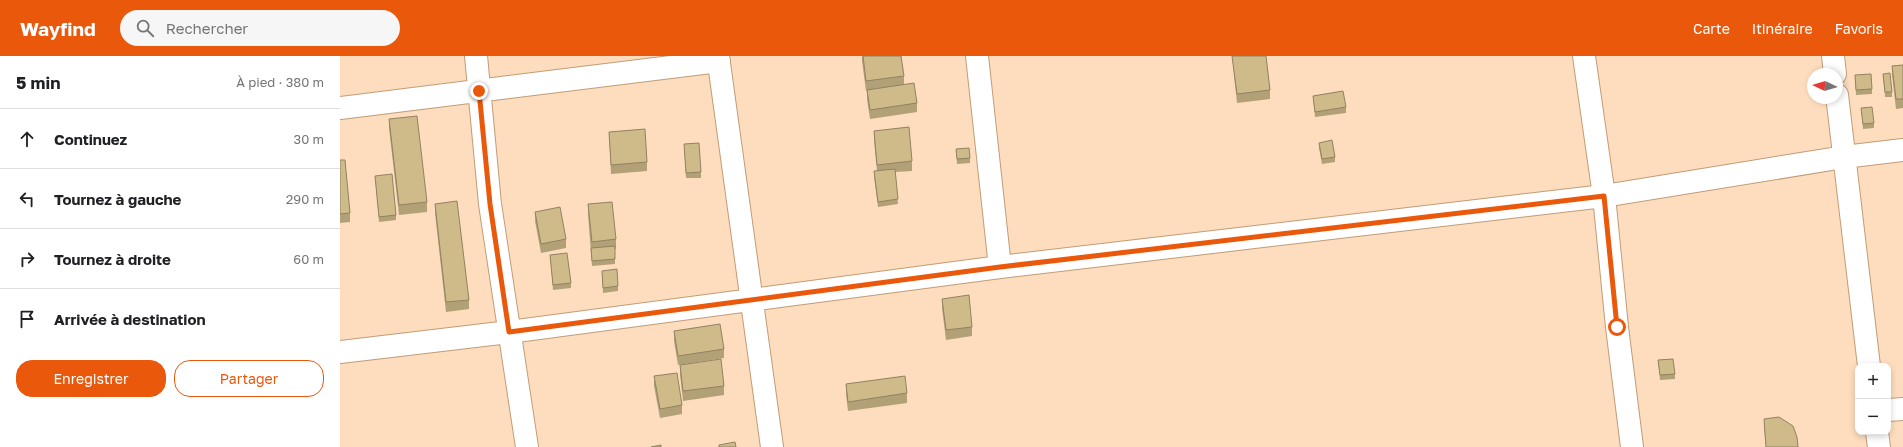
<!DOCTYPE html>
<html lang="fr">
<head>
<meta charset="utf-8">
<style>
  :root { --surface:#fff; --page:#f6f6f6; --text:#202124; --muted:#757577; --line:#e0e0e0; --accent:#ea580c }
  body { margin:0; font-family:"Golos Text",sans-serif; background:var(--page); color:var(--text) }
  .controls { position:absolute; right:12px; bottom:12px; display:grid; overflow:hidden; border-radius:8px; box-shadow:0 2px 6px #0003 }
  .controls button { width:36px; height:36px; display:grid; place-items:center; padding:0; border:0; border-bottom:1px solid var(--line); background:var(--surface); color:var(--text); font:20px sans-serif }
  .compass { position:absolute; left:1467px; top:12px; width:36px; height:36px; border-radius:50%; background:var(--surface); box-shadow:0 2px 6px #0003; rotate:274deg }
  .stop { position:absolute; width:12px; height:12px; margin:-9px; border:3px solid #ea580c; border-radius:50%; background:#fff }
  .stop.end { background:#ea580c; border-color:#fff; box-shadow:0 1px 4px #0008 }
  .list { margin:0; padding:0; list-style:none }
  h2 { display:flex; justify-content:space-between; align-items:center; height:52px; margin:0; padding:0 16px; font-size:17px }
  h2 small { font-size:13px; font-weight:400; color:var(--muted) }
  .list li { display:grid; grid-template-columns:26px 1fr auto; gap:12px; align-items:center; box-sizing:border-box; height:60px; padding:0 16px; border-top:1px solid var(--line) }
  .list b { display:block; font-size:15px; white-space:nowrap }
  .list em { font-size:13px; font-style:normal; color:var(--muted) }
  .actions { display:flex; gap:8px; padding:12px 16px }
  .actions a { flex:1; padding:9px 0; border:1px solid var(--accent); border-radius:16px; text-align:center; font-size:14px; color:var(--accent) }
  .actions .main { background:var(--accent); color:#fff }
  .icon { flex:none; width:22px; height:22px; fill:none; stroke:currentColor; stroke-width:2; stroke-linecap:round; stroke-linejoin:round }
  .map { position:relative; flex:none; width:1563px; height:391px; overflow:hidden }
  header { display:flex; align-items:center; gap:24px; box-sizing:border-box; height:56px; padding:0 20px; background:var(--accent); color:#fff }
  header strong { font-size:19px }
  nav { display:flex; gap:22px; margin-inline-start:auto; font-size:14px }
  .search { width:280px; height:36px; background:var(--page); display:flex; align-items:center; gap:10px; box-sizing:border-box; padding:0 14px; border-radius:22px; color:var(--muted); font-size:15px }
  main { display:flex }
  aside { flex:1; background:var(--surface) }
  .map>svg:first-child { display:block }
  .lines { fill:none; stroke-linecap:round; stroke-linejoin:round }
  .street-casing { stroke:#c19c76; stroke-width:24 }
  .street { stroke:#fff; stroke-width:22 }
  .wall { fill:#b2a077 }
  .building { fill:#cfba8a; stroke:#918261 }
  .route { stroke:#ea580c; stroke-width:5 }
</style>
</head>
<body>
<header>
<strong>Wayfind</strong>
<div class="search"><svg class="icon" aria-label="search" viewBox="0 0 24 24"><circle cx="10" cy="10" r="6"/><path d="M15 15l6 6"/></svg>Rechercher</div>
<nav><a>Carte</a><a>Itinéraire</a><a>Favoris</a></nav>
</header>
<main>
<aside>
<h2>5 min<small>À pied · 380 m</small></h2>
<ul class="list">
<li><svg class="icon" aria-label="ahead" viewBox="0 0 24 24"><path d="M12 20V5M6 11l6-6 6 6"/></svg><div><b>Continuez</b></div><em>30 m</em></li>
<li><svg class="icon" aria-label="left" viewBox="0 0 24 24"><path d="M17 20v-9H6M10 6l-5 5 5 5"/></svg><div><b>Tournez à gauche</b></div><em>290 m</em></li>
<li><svg class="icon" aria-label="right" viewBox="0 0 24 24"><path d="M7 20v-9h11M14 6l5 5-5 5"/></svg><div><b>Tournez à droite</b></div><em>60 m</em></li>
<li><svg class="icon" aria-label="arrive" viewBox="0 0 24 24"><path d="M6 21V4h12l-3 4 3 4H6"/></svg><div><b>Arrivée à destination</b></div></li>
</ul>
<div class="actions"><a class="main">Enregistrer</a><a>Partager</a></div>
</aside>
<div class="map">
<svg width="1563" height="391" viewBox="0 0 1563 391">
  <rect width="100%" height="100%" fill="#fdddbe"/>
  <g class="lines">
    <defs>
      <path id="street" d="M136 0 150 148 187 391
        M378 0 432 391
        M637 0 660 211
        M1244 0 1264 140 1277 271 1292 391
        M1493 0 1495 18
        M1497 39 1529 310
        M0 52 379 5
        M0 296 169 276 660 211 1264 140 1504 101 1563 94
        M1548 354 1563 353
        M1537 376 1539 391"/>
    </defs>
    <!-- street casing -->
    <use href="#street" class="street-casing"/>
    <!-- street -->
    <use href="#street" class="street"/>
  </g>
  <!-- wall -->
  <path class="wall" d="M522 0H561L564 20V28L577 47V56L530 63 527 43V35H526L522 5Z
    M892 0H926L930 34V43L897 47Z
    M1563 9V52L1556 53 1552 19V10Z
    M1543 18 1552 36V41H1545Z
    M1515 19 1532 33V38L1516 39Z
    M973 40 1006 51V57L975 61Z
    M1521 52 1534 67V72L1523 73Z
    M49 63 87 146V156L59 159 49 72Z
    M534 75 572 105V115L555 116 558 148 538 151 534 120V115H537L534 84Z
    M269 76 307 106V115L271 118Z
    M979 87 995 101V106L982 108 979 92Z
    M344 88 361 116V122H346Z
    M616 93 630 102V107L617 108Z
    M0 104 10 157V166L0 167Z
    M35 120 56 159V164L39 166Z
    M95 148 129 244V253L106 256 95 157Z
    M248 148 276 183V193H275V208L252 210 248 158Z
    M195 156 226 183V192L201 197 195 165Z
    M210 199 231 227V232L213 234Z
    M262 215 278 230V235L263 237Z
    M602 243 632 271V280L606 284 602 252Z
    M334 275 384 293V302L338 309 334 285Z
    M1318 304 1335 318V323L1320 324Z
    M340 309 384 330V339L343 345 340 318Z
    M314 320 342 349V358L320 362 314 330Z
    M506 328 567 337V347L508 355 506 338Z
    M1424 363 1458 391H1426L1424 372Z"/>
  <!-- building -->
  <path class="building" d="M523 0H561L564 20 526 25Z
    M892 0H926L930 34 897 38Z
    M1563 9V43H1556L1552 10Z
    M1550 17 1552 36H1545L1543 18Z
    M1531 18 1532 33 1516 34 1515 19Z
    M574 27 577 47 530 54 527 34Z
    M1003 35 1006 51 975 56 973 40Z
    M1532 51 1534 67 1523 68 1521 52Z
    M77 60 87 146 59 149 49 63Z
    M569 71 572 105 537 109 534 75Z
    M305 73 307 106 271 109 269 76Z
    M992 84 995 101 982 103 979 87Z
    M359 87 361 116 346 117 344 88Z
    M629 92 630 102 617 103 616 93Z
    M0 104H5L10 157 0 158Z
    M555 113 558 143 538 146 534 115Z
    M52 118 56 159 39 161 35 120Z
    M117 145 129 244 106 246 95 148Z
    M272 146 276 183 252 186 248 148Z
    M220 151 226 183 201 188 195 156Z
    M275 190V203L252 205 251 192Z
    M227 197 231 227 213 229 210 199Z
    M277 213 278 230 263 232 262 215Z
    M629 239 632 271 606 274 602 243Z
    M380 268 384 293 338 300 334 275Z
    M381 303 384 330 343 335 340 309Z
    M1333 303 1335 318 1320 319 1318 304Z
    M337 317 342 349 320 353 314 320Z
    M565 320 567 337 508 346 506 328Z
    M1439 361 1453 370 1457 381 1458 391H1426L1424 363Z
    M395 386 396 391H379V389Z
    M321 389V391H311Z"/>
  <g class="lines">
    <!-- route -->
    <path class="route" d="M139 35 150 148 169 276 660 211 1264 140 1277 271"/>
  </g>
</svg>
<div class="controls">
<button>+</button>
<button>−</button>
</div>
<svg class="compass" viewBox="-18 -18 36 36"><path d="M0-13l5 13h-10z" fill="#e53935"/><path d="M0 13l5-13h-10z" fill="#757577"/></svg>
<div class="stop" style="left:1277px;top:271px"></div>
<div class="stop end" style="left:139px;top:35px"></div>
</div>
</main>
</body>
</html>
